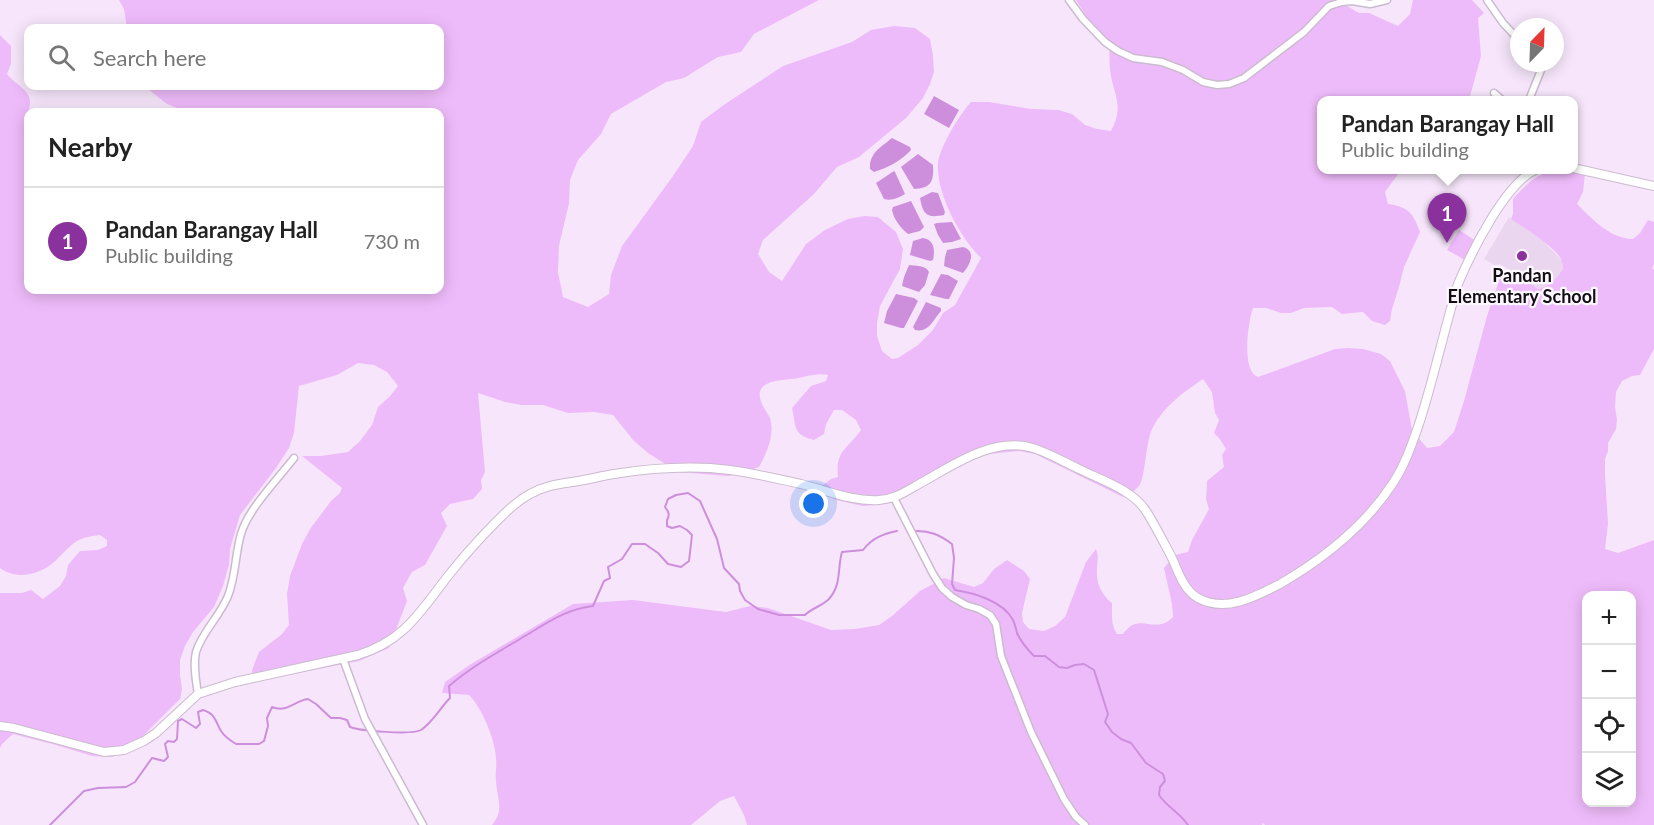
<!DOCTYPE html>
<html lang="en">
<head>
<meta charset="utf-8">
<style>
  :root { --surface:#fff; --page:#f6f6f6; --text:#222; --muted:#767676; --line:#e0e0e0; --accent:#8a319d }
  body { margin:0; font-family:Lato,sans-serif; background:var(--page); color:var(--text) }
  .controls { position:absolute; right:18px; bottom:18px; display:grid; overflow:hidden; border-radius:12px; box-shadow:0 3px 15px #0003 }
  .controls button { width:54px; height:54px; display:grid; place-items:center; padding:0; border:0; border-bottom:2px solid var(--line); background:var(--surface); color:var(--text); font:30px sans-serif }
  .compass { position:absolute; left:1510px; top:18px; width:54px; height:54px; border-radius:50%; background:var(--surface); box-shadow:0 3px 15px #0003; rotate:23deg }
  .you { position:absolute; left:814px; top:504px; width:21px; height:21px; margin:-15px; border:4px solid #fff; border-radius:50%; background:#1a73e8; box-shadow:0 0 0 9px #1a73e833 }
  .badge { display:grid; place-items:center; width:39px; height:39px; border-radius:50%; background:var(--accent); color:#fff; font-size:20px; font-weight:700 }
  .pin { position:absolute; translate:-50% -50px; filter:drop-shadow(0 2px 3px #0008) }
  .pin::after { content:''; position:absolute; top:32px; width:21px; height:18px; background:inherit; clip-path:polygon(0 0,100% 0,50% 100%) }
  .popup { position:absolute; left:1317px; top:96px; width:261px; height:78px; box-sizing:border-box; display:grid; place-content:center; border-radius:12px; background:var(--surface); filter:drop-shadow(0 2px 4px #0005); font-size:20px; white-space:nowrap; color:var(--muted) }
  .popup b { font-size:22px; color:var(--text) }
  .popup::after { content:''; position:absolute; left:50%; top:100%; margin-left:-12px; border:12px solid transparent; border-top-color:var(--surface) }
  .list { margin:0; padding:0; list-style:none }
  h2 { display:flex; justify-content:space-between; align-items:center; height:78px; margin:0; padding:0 24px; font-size:26px }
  h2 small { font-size:20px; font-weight:400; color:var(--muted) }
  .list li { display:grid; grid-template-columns:39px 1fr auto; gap:18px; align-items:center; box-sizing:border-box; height:108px; padding:0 24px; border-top:2px solid var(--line) }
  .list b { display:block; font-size:22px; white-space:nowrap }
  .list p { margin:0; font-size:20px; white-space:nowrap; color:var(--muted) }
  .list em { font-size:20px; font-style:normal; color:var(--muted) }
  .icon { flex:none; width:33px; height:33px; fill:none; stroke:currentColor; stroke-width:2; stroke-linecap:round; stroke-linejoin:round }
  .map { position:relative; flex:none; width:1654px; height:825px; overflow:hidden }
  .search { position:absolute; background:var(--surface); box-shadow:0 3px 15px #0003; left:24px; top:24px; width:420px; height:66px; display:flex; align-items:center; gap:15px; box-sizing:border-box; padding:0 21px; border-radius:12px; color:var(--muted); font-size:22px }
  .panel { position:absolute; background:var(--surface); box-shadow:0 3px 15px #0003; left:24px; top:108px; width:420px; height:186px; border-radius:12px }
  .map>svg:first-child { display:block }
  .built { fill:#ebd6f0 }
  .green { fill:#eebbfa; fill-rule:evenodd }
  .water { fill:#cd8fdc }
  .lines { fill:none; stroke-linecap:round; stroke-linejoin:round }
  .stream { stroke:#cd8fdc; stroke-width:2 }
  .minor-casing { stroke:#cbbbcf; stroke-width:9 }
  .tertiary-casing { stroke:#cbbbcf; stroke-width:10 }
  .minor { stroke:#fff; stroke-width:6 }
  .tertiary { stroke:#fff; stroke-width:8 }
  .poi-dot { fill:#8a319d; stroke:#fcf8fd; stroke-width:2 }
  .labels { text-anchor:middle; stroke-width:4.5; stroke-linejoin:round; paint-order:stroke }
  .poi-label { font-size:18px; font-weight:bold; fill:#130d14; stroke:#fcf8fd }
</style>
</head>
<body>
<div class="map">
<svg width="1654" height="825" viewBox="0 0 1654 825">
  <rect width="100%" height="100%" fill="#f7e6fb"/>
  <!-- built -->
  <path class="built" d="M1509 217 1543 241 1562 260 1563 269 1555 281 1549 286 1538 289 1515 272 1499 264 1495 265 1484 259Z"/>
  <!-- green -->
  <path class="green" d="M119 0H819L754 34 741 52 718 57 684 78 666 82 611 114 601 134 578 160 570 180 569 203 559 246 558 272 563 297 588 307 609 294 611 275 622 246 673 176 693 146 701 122 725 104 783 66 852 42 871 30 894 26 915 28 930 39 933 55 934 72 930 84 923 98 906 118 859 157 837 167 814 194 763 240 758 254 769 272 782 281 806 244 825 230 848 219 864 216 878 217 896 232 903 249 900 269 880 306 877 323V336L882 351 892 359 898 358 918 345 933 330 943 313 955 305 981 258C960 237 936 194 938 163 940 146 960 114 971 102H989L1031 109 1058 110 1072 114 1085 125 1097 129 1111 131C1125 105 1113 95 1110 70 1109 62 1110 54 1109 46L1099 36 1076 0H1337L1359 13H1369L1398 26 1410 14 1413 0H1472L1484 13 1478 18 1481 56 1469 100H1321V170H1401L1385 192 1388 204C1409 207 1413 213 1420 232L1404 267 1399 287 1392 309 1390 321 1385 325 1372 321 1363 312 1342 314 1332 307 1304 308 1291 313H1281L1266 308H1253C1248 322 1241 371 1258 377L1335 349 1348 348 1363 349 1381 354 1390 361 1405 391 1412 430 1427 448 1440 446 1454 432 1464 401 1487 316 1502 272H1516L1538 289C1551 286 1556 279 1563 269 1563 267 1562 261 1561 259 1554 246 1524 228 1511 219L1513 214V199C1540 169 1547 169 1585 174L1583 192 1577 204C1592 219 1611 239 1633 239L1640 233 1648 220 1654 222V264L1652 268 1654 270V349L1640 375 1632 376 1622 381 1616 392 1615 407 1617 420 1616 429 1608 443V451L1605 459V474L1608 524 1605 549 1618 553 1654 540V825H1265L1263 823 1262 825H747L744 815 734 796 720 801 691 825H492C505 809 497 800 496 781 495 774 497 766 496 758 495 739 482 708 469 695L442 693 445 682 471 664 573 604 633 600 726 612 750 606 768 608 831 630 855 629 879 625 892 616 920 591 944 578 974 587 983 583 994 569 1007 560 1024 571 1030 579 1022 613 1023 622 1029 629 1044 631 1055 626 1065 617 1086 562 1096 549C1099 557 1097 561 1097 569 1096 583 1101 594 1112 603 1112 614 1111 626 1117 634H1123C1137 614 1149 629 1165 623 1168 622 1170 619 1173 617L1172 604 1164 568 1175 555 1188 552 1192 540 1209 509 1206 499 1207 481 1224 467 1222 455 1226 449 1219 438 1214 433 1219 420 1215 413 1212 392 1203 379C1184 392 1164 406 1153 427 1145 442 1146 477 1139 486 1135 491 1129 494 1123 497L1035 454 1019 451 989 454 973 459 887 504 863 506 836 500 820 492 819 488 831 479 838 477C835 450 848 449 861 430L856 420 842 410H834L826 424 824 434 814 440C793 435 796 427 792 408L811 386 826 381 828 375C816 372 803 378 791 379 774 381 751 382 763 406 765 410 768 414 770 418 775 435 767 452 759 467L739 474 728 476 678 472 648 453 633 440 613 415 594 412 568 413 543 405H521L505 402 478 393 485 472 481 480 482 489 473 499 450 504 441 513 447 526 425 565 412 572 403 588 407 601 389 648 359 661 252 682V670L259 652 282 634 289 625 287 594 290 576 302 544 310 529 331 501 340 493 342 488 302 456H321L348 452 360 441 372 425 378 407 390 396 398 386 387 372 374 365 358 363 337 375 299 386 294 433 289 448 276 468 240 515 230 549 229 565 223 586 214 607 193 632 185 646 180 660V675L182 689 180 699 144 735 126 748 114 753 113 757 92 756 56 745 13 734 2 744 0 748V593H22L31 590 43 599 60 586 66 576 68 565 80 551 98 550 107 546V540L100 535C93 536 84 537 77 541 66 548 59 559 49 566 34 576 15 579 0 568V35L11 46V64L7 74C18 88 36 90 28 112V290H440V112H183L177 108 167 104 144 86H440V28H127L124 9ZM1586 596H1632V802H1586Z
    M1459 230 1476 241 1465 260 1447 250Z"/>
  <!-- water -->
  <path class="water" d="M934 96 959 110 949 128 924 114Z
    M892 138 910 147 911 150C901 161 887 168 874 172L870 169C869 153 881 147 892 138Z
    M918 154 933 165C934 182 931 188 914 189L901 167Z
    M894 171 895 172 905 194C898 198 892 201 884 199L876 183Z
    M932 192 938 193 945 212 944 215C928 218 923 216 920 198Z
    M911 201 924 227 920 231 908 234C901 228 894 220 892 210L893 207Z
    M952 222 961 239 952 242 943 243 938 235 934 224 937 223Z
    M923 238C935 240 935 251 933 260L930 261 910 255 913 241Z
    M963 247C977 251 970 265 963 273L944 266 945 257 947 250Z
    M909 265C915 266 926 265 929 272L925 285 919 292 902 286 904 277Z
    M941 274 948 275 958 281 949 299H946L930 295Z
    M896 294 914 298 918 301 904 328H901L884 323 887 311Z
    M926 302 941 308V311C933 320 929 333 915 330L913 327Z"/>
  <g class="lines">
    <!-- stream -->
    <path class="stream" d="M914 531C929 530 940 535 952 544L954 558 952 584 955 590C974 593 1003 601 1013 620 1015 624 1016 629 1017 633 1021 642 1027 649 1034 656H1045L1059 667 1067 668 1075 665 1084 664 1094 670 1108 714 1105 722 1112 732 1121 739 1131 743 1146 763 1163 774 1165 781 1160 787 1159 795C1167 807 1180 813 1188 825
      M50 825 84 791 98 788 126 787 135 782 152 758 164 761 168 757 165 744 168 741 174 742 177 739 178 721 182 719 196 728 200 724 198 712 203 710C216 714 215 721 221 731 225 737 231 741 236 744H259L264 741 268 726 267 718 272 707C287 713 294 701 308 699L316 704 331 718H340L347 720 350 727C360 731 412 735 421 730 433 722 440 708 450 698L449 686C471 667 495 654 520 639 544 625 565 609 593 606L604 581 610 578 608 567 622 559 632 544H645L658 553 668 564 681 567 689 561 692 535 687 530 680 526 672 528 667 526V520C670 515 669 512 665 507L668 499 676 495 688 493 700 501 717 539 724 568 739 584 740 591 745 600 758 609 779 615H805C812 608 822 606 829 599 842 584 837 569 842 552L863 550C872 538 883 534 897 531"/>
    <defs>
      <path id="minor" d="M1069 0 1083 19 1105 42 1118 51 1133 58 1162 62 1183 70 1203 82 1217 85 1229 84 1244 78 1304 32 1329 6 1342 2 1352 1 1370 4 1387 0
        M1487 0 1503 23 1519 40
        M1494 93 1502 100
        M1529 100 1541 70 1539 63
        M894 498 933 574 942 588 952 597 966 605 979 609 990 615 996 624 1001 656 1031 732 1064 799 1076 817 1085 825
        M343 659 365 719 423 825
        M198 694C196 681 193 665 196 652 202 632 220 616 228 596 236 576 235 554 241 534 248 509 278 479 294 458"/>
      <path id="tertiary" d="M1573 168 1654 186
        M0 726 14 728 104 752 124 750 144 741 156 733 198 694 235 682 358 655C404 641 420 612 448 576 463 557 479 539 496 522 507 511 517 501 530 494 545 485 561 484 578 481 590 479 602 476 614 474 652 468 691 465 730 470 754 473 777 479 801 484 826 490 853 502 879 500 895 499 905 492 919 484 952 466 993 436 1033 448 1049 453 1064 462 1079 469 1101 480 1133 490 1146 511 1155 525 1163 541 1171 556 1178 570 1183 590 1198 598 1225 613 1255 597 1280 584 1323 559 1365 526 1393 483 1405 465 1412 444 1419 424 1434 378 1444 330 1458 284 1471 253 1505 184 1535 170"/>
    </defs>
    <!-- minor casing -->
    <use href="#minor" class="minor-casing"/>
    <!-- tertiary casing -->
    <use href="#tertiary" class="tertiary-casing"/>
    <!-- minor -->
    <use href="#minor" class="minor"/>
    <!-- tertiary -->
    <use href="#tertiary" class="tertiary"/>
  </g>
  <!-- markers -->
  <circle class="poi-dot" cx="1522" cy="256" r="6"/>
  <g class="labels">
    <!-- poi labels -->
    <g class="poi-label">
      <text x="1522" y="282">Pandan<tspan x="1522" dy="21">Elementary School</tspan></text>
    </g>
  </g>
</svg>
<div class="controls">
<button>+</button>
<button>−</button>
<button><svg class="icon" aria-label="locate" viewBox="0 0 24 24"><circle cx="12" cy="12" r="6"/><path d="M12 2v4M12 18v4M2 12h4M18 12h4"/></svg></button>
<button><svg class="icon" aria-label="layers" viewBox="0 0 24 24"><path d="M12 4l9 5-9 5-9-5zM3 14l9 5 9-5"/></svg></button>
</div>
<svg class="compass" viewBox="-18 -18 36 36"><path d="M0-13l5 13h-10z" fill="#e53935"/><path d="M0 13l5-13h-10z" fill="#767676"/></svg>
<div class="you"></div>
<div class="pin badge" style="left:1447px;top:243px">1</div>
<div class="popup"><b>Pandan Barangay Hall</b>Public building</div>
<div class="search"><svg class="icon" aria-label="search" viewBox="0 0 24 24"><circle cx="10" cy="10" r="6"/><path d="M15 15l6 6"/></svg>Search here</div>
<section class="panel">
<h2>Nearby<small></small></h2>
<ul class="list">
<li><span class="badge">1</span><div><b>Pandan Barangay Hall</b><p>Public building</p></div><em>730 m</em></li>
</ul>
</section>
</div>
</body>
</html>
